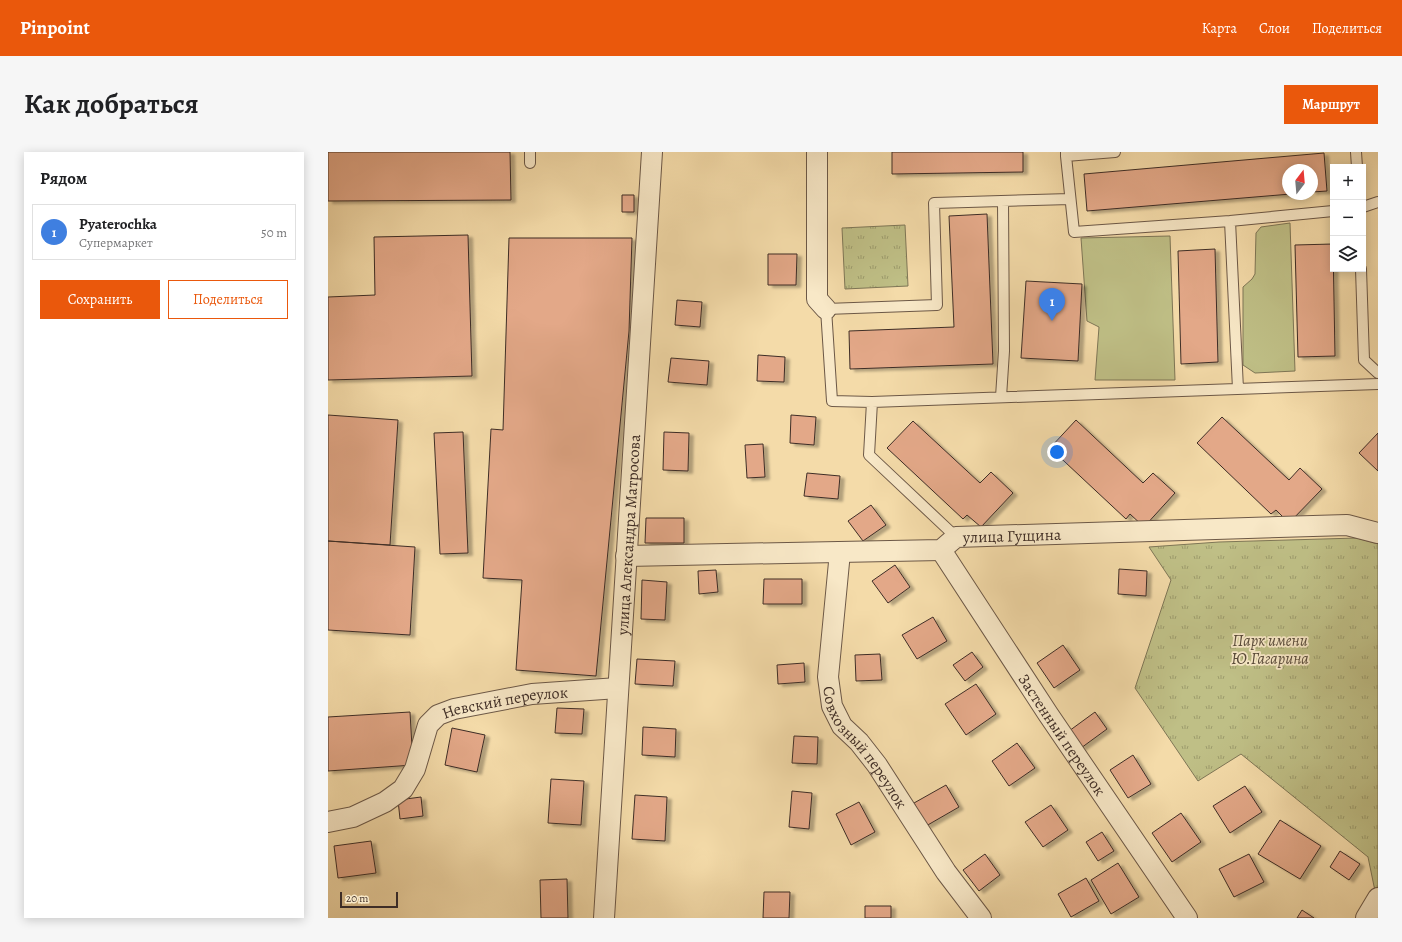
<!DOCTYPE html>
<html lang="ru">
<head>
<meta charset="utf-8">
<style>
  :root { --surface:#fff; --page:#f6f6f6; --text:#202124; --muted:#757577; --line:#e0e0e0; --accent:#ea580c }
  body { margin:0; font-family:Alegreya,serif; background:var(--page); color:var(--text) }
  .controls { position:absolute; right:12px; top:12px; display:grid; overflow:hidden; border-radius:0px; box-shadow:0 2px 10px #0003 }
  .controls button { width:36px; height:36px; display:grid; place-items:center; padding:0; border:0; border-bottom:1px solid var(--line); background:var(--surface); color:var(--text); font:20px sans-serif }
  .compass { position:absolute; left:954px; top:12px; width:36px; height:36px; border-radius:50%; background:var(--surface); box-shadow:0 2px 10px #0003; rotate:16deg }
  .scale { position:absolute; left:12px; bottom:10px; width:58px; box-sizing:border-box; padding-left:4px; border:2px solid #3e2d26; border-top:0; font-size:11px; line-height:14px; white-space:nowrap; color:#3e2d26; -webkit-text-stroke:3px #f8e8c7; paint-order:stroke }
  .you { position:absolute; left:729px; top:300px; width:14px; height:14px; margin:-10px; border:3px solid #fff; border-radius:50%; background:#1a73e8; box-shadow:0 0 0 6px #1a73e833 }
  .badge { display:grid; place-items:center; width:26px; height:26px; border-radius:50%; background:var(--accent); color:#fff; font-size:13px; font-weight:700 }
  .pin { position:absolute; translate:-50% -33px; filter:drop-shadow(0 1px 2px #0008) }
  .pin::after { content:''; position:absolute; top:21px; width:14px; height:12px; background:inherit; clip-path:polygon(0 0,100% 0,50% 100%) }
  .list { margin:0; padding:0; list-style:none }
  h2 { display:flex; justify-content:space-between; align-items:center; height:52px; margin:0; padding:0 16px; font-size:17px }
  h2 small { font-size:13px; font-weight:400; color:var(--muted) }
  .list li { display:grid; grid-template-columns:26px 1fr auto; gap:12px; align-items:center; box-sizing:border-box; height:56px; margin:0 8px 8px; padding:0 8px; border:1px solid var(--line); border-radius:0px }
  .list b { display:block; font-size:15px; white-space:nowrap }
  .list p { margin:0; font-size:13px; white-space:nowrap; color:var(--muted) }
  .list em { font-size:13px; font-style:normal; color:var(--muted) }
  .actions { display:flex; gap:8px; padding:12px 16px }
  .actions a { flex:1; padding:9px 0; border:1px solid var(--accent); border-radius:0px; text-align:center; font-size:14px; color:var(--accent) }
  .actions .main { background:var(--accent); color:#fff }
  .icon { flex:none; width:22px; height:22px; fill:none; stroke:currentColor; stroke-width:2; stroke-linecap:round; stroke-linejoin:round }
  .map { position:relative; flex:none; width:1050px; height:766px; overflow:hidden; border-radius:0px }
  header { display:flex; align-items:center; gap:24px; box-sizing:border-box; height:56px; padding:0 20px; background:var(--accent); color:#fff }
  header strong { font-size:19px }
  nav { display:flex; gap:22px; margin-inline-start:auto; font-size:14px }
  .intro { display:flex; align-items:center; justify-content:space-between; box-sizing:border-box; height:96px; padding:0 24px }
  h1 { margin:0; font-size:28px }
  .button { padding:10px 18px; border-radius:0px; background:var(--accent); color:#fff; font-size:14px; font-weight:700 }
  main { display:flex; gap:24px; padding:0 24px }
  aside { flex:1; background:var(--surface); border-radius:0px; box-shadow:0 2px 10px #0003 }
  .map>svg:first-child { display:block }
  .green { fill:#bfbf86; stroke:#7e7656 }
  .park { fill:url(#park-tufts); stroke:#7e7656 }
  .building { fill:#e3a888; stroke:#3e2d26; filter:url(#shadow) }
  .lines { fill:none; stroke-linecap:round; stroke-linejoin:round }
  .lane-casing { stroke:#6c5847; stroke-width:12 }
  .street-casing { stroke:#6c5847; stroke-width:22 }
  .lane { stroke:#f8e8c7; stroke-width:10 }
  .street { stroke:#f8e8c7; stroke-width:20 }
  .labels { text-anchor:middle; stroke-width:3.5; stroke-linejoin:round; paint-order:stroke }
  .street-label { font-size:16px; fill:#3e2d26; stroke:#f8e8c7 }
  .park-label { font-size:16px; font-style:italic; fill:#584a39; stroke:#f8e8c7 }
</style>
</head>
<body>
<header>
<strong>Pinpoint</strong>
<nav><a>Карта</a><a>Слои</a><a>Поделиться</a></nav>
</header>
<div class="intro"><h1>Как добраться</h1><a class="button">Маршрут</a></div>
<main>
<aside>
<h2>Рядом<small></small></h2>
<ul class="list">
<li><span class="badge" style="background:#3f7fe0">1</span><div><b>Pyaterochka</b><p>Супермаркет</p></div><em>50 m</em></li>
</ul>
<div class="actions"><a class="main">Сохранить</a><a>Поделиться</a></div>
</aside>
<div class="map">
<svg width="1050" height="766" viewBox="0 0 1050 766">
  <defs>
    <pattern id="park-tufts" width="24" height="20" patternUnits="userSpaceOnUse"><rect width="24" height="20" fill="#bfbf86"/><path d="M3 7l-1-3M5 7V3M7 7l1-3M15 17l-1-3M17 17v-4M19 17l1-3" fill="none" stroke="#9d9c6d"/></pattern>
    <filter id="shadow"><feDropShadow dx="4.5" dy="2.5" stdDeviation="1" flood-color="#0004"/></filter>
  </defs>
  <rect width="100%" height="100%" fill="#f4dba9"/>
  <filter id="stains"><feTurbulence type="fractalNoise" baseFrequency=".005" numOctaves="4"/><feColorMatrix values="0 0 0 0 .2 0 0 0 0 .09 0 0 0 0 .02 0 0 0 .5 -.17"/></filter>
  <radialGradient id="worn" r=".72"><stop offset=".6" stop-color="#630" stop-opacity="0"/><stop offset="1" stop-color="#630" stop-opacity=".3"/></radialGradient>
  <!-- green -->
  <path class="green" d="M962 71 967 219 927 221 915 213V135L924 127 927 122 928 81 933 75Z
    M842 84 847 228H767L771 175 759 169 753 86Z"/>
  <!-- park -->
  <path class="park" d="M577 73 580 134 517 137 514 76Z
    M1029 386 1050 392V734L1047 739 1040 705 913 602 870 629 807 536 843 428 821 395 891 390Z"/>
  <!-- building -->
  <path class="building" d="M0 0H182L183 48 0 49Z
    M564 0H695V20L564 22Z
    M996 1 999 39 984 40V18H960V42H963L759 59 756 22Z
    M294 43H306V60H294Z
    M659 62 665 212 522 217 521 179 626 175 621 64Z
    M140 83 144 224 0 228V145L47 143 46 85Z
    M181 86H304L301 179 268 524 188 518 194 428 155 426 163 277 175 278Z
    M1005 92 1007 204 970 205 967 93Z
    M887 97 890 210 853 212 850 99Z
    M440 102H469L468 133H440Z
    M698 129 754 132 750 209 693 206Z
    M349 148 374 150 372 175 347 173Z
    M430 203 457 205 456 230 429 229Z
    M343 206 381 209 379 233 340 230Z
    M0 263 70 268 62 393 0 389Z
    M463 263 488 265 486 293 462 291Z
    M894 265 961 328 972 316 994 337 961 371 948 358 943 362 869 291Z
    M748 268 815 331 825 321 847 341 816 375 802 362 798 367 722 296Z
    M585 269 652 331 663 320 685 341 653 375 639 363 635 367 559 296Z
    M135 280 140 401 112 402 106 281Z
    M336 280 361 281 360 319 335 318Z
    M1050 281V319L1031 301Z
    M435 292 437 325 419 326 417 293Z
    M479 321 512 324 510 347 476 344Z
    M543 353 558 373 535 389 520 369Z
    M318 366H356V391H317Z
    M0 389 87 395 82 483 0 478Z
    M567 413 582 435 560 451 544 429Z
    M791 417 819 419 818 444 790 442Z
    M388 418 390 440 371 442 370 419Z
    M436 427H474V452H435Z
    M314 428 339 430 337 468 313 467Z
    M605 465 619 489 589 507 574 483Z
    M735 493 752 518 726 536 709 511Z
    M644 500 655 515 637 529 625 513Z
    M552 502 554 528 528 529 527 503Z
    M309 507 347 509 345 534 307 532Z
    M476 511 477 530 450 532 449 513Z
    M648 532 668 562 638 583 617 552Z
    M229 556 256 557 254 582 227 581Z
    M82 560 85 613 0 619V565Z
    M767 560 779 577 753 596 741 579Z
    M315 575 348 577 347 605 314 603Z
    M124 576 157 583 149 620 117 613Z
    M466 584 490 585 489 612 464 611Z
    M689 591 707 616 681 634 664 609Z
    M805 603 823 632 800 646 782 618Z
    M223 627 256 629 253 673 220 671Z
    M618 633 631 655 598 674 586 651Z
    M917 634 934 660 902 681 885 654Z
    M464 639 484 641 481 677 461 675Z
    M307 643 339 645 337 689 304 687Z
    M93 645 95 664 72 667 70 648Z
    M531 650 547 680 523 693 508 662Z
    M723 653 740 678 715 695 697 670Z
    M853 661 873 690 844 710 824 681Z
    M952 668 993 694 972 727 930 702Z
    M774 680 786 699 770 709 758 690Z
    M43 689 48 721 10 726 6 694Z
    M1012 699 1032 712 1021 728 1002 715Z
    M657 702 672 723 651 739 635 718Z
    M921 702 936 730 906 745 891 717Z
    M790 711 811 745 783 762 763 728Z
    M758 726 771 749 743 765 730 742Z
    M239 727 240 766H213L212 728Z
    M436 740H462L461 766H435Z
    M537 754H563V766H537Z
    M974 758 986 766H969Z"/>
  <g class="lines">
    <defs>
      <path id="lane" d="M202 0V11
        M738 0V4L787 0
        M1028 0 1029 15
        M738 4 746 80 902 69 1005 59
        M1035 55 1050 50
        M902 69 910 237
        M1033 117 1036 208 1050 221
        M673 245 676 199 675 49
        M544 250 504 249 498 157 609 153 606 51 742 47
        M628 385 541 303 544 250 1050 232"/>
      <g id="street">
        <path d="M489 0V147L498 157"/>
        <path id="s1" d="M613 398 720 562 859 766"/>
        <path id="s2" d="M512 400 500 525 504 554 514 574 531 590 549 613 618 720 653 766"/>
        <path id="s3" d="M298 404 613 398 628 385 1019 373 1050 381"/>
        <path id="s4" d="M0 670 25 665 57 650 75 637 87 617 100 573 110 563 126 557 204 542 290 536"/>
        <path id="s5" d="M276 766 324 0"/>
        <path d="M1038 766 1050 746"/>
      </g>
    </defs>
    <!-- lane casing -->
    <use href="#lane" class="lane-casing"/>
    <!-- street casing -->
    <use href="#street" class="street-casing"/>
    <!-- lane -->
    <use href="#lane" class="lane"/>
    <!-- street -->
    <use href="#street" class="street"/>
  </g>
  <g class="labels">
    <!-- street labels -->
    <g class="street-label">
      <text dy="6" stroke="none"><textPath href="#s5" startOffset="384">улица Александра Матросова</textPath></text>
      <text dy="6" stroke="none"><textPath href="#s3" startOffset="391">улица Гущина</textPath></text>
      <text dy="6" stroke="none"><textPath href="#s4" startOffset="235">Невский переулок</textPath></text>
      <text dy="6" stroke="none"><textPath href="#s1" startOffset="221">Застенный переулок</textPath></text>
      <text dy="6" stroke="none"><textPath href="#s2" startOffset="207">Совхозный переулок</textPath></text>
    </g>
    <!-- park labels -->
    <g class="park-label">
      <text x="942" y="494">Парк имени<tspan x="942" dy="18">Ю.Гагарина</tspan></text>
    </g>
  </g>
  <rect width="100%" height="100%" filter="url(#stains)"/>
  <rect width="100%" height="100%" fill="url(#worn)"/>
</svg>
<div class="controls">
<button>+</button>
<button>−</button>
<button><svg class="icon" aria-label="layers" viewBox="0 0 24 24"><path d="M12 4l9 5-9 5-9-5zM3 14l9 5 9-5"/></svg></button>
</div>
<svg class="compass" viewBox="-18 -18 36 36"><path d="M0-13l5 13h-10z" fill="#e53935"/><path d="M0 13l5-13h-10z" fill="#757577"/></svg>
<div class="scale">20 m</div>
<div class="you"></div>
<div class="pin badge" style="left:724px;top:169px;background:#3f7fe0">1</div>
</div>
</main>
</body>
</html>
